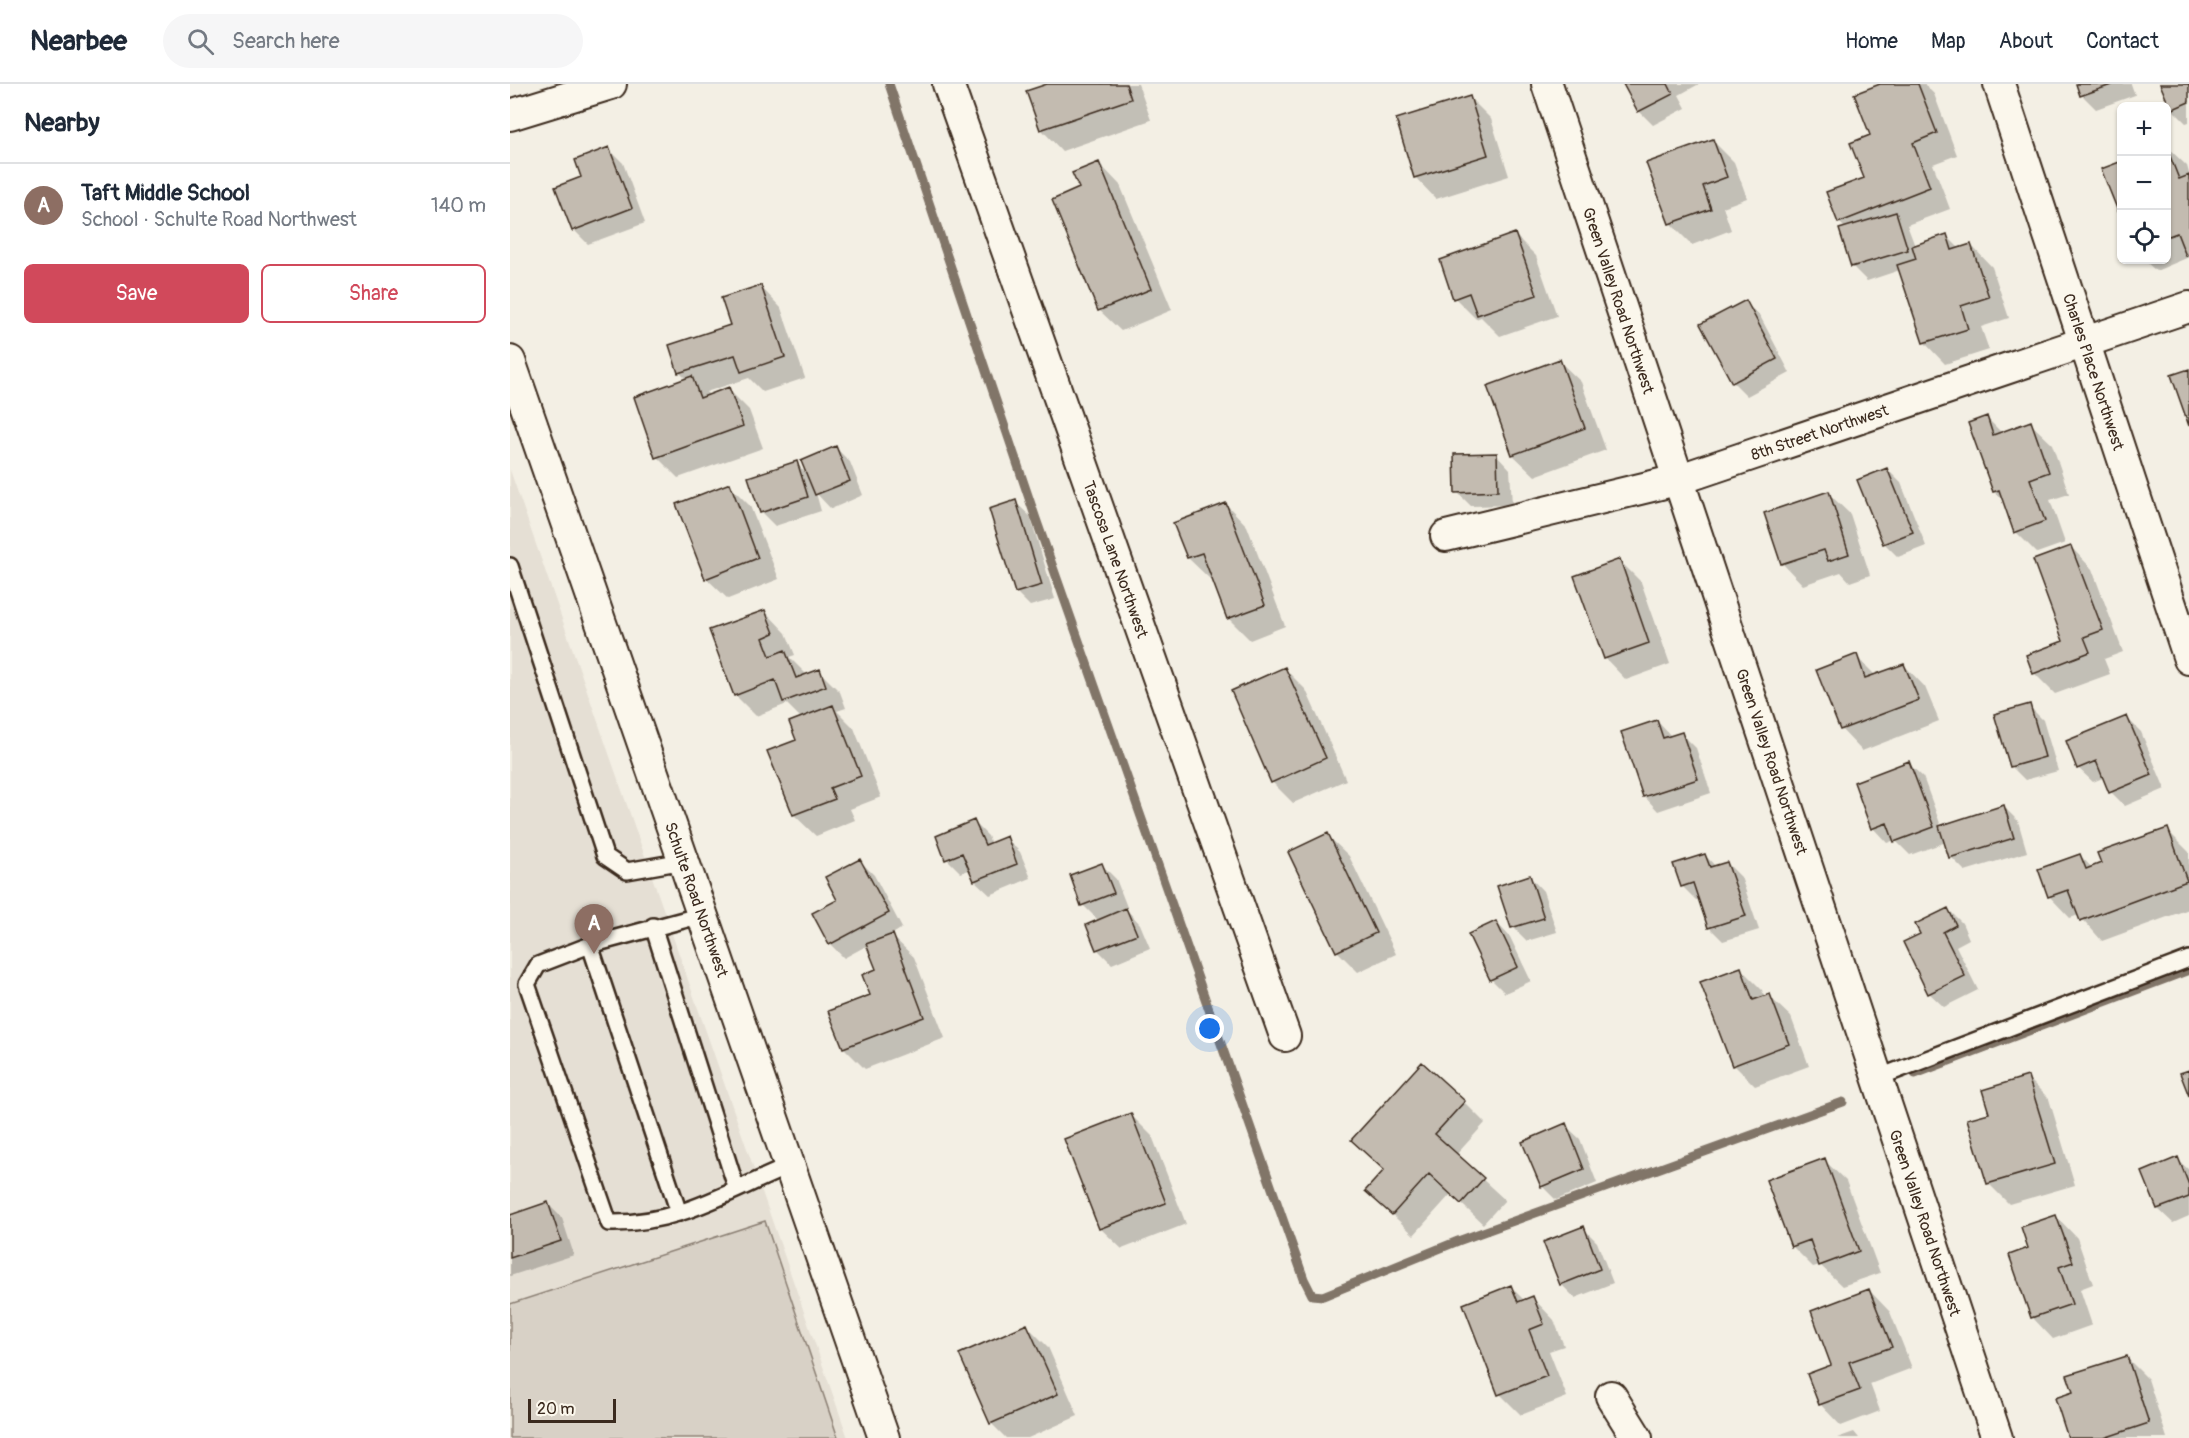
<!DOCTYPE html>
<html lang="en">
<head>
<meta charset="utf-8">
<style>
  :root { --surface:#fff; --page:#f6f6f7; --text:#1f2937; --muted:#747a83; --line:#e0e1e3; --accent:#d1495b }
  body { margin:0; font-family:Pangolin,sans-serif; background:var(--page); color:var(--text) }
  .controls { position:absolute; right:18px; top:18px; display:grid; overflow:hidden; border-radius:9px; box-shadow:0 2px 4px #0004 }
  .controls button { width:54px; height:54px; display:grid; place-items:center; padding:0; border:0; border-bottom:2px solid var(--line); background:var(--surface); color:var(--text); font:30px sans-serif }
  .scale { position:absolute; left:18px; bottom:15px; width:88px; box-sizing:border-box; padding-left:6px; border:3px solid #3b2a1e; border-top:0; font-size:16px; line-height:21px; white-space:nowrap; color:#3b2a1e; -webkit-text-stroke:4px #fbf7ec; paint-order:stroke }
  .you { position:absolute; left:700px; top:945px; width:21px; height:21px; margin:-15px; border:4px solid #fff; border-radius:50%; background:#1a73e8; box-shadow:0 0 0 9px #1a73e833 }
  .badge { display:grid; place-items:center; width:39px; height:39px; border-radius:50%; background:var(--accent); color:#fff; font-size:20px; font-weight:700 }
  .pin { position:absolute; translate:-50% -50px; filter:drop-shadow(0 2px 3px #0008) }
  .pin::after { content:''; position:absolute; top:32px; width:21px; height:18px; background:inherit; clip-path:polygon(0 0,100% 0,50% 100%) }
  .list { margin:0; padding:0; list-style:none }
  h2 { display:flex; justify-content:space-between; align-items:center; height:78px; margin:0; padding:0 24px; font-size:26px }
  h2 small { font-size:20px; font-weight:400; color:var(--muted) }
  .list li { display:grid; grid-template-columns:39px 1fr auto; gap:18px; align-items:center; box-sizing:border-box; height:84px; padding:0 24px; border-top:2px solid var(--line) }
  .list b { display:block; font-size:22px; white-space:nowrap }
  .list p { margin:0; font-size:20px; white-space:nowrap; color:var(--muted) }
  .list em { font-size:20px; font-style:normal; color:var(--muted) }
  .actions { display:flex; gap:12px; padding:18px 24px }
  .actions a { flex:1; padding:14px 0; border:2px solid var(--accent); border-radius:9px; text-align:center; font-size:21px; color:var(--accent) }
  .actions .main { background:var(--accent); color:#fff }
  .icon { flex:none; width:33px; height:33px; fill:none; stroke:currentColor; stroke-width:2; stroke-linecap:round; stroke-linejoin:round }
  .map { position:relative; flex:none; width:1679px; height:1354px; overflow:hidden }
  header { display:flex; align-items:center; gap:36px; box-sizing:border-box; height:84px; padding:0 30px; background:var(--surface); border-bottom:2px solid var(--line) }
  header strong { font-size:28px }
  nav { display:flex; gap:33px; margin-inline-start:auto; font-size:21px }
  .search { width:420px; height:54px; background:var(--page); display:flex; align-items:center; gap:15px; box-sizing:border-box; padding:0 21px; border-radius:33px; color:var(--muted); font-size:22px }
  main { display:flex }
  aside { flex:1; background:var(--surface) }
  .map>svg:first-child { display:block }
  .built { fill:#e5dfd4 }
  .green { fill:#d8d1c6; stroke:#8a7e72; stroke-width:1.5 }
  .shadow { fill:#0003 }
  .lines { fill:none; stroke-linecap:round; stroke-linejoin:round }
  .stream { stroke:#817468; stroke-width:9 }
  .building { fill:#c3bbb0; stroke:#3b2a1e; stroke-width:1.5 }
  .lane-casing { stroke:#3b2a1e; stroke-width:20 }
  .street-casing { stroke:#3b2a1e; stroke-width:34 }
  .lane { stroke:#fbf7ec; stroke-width:15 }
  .street { stroke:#fbf7ec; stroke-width:30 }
  .labels { text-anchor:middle; stroke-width:4.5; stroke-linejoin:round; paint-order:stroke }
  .street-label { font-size:16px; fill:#3b2a1e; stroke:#fbf7ec }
</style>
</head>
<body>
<header>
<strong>Nearbee</strong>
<div class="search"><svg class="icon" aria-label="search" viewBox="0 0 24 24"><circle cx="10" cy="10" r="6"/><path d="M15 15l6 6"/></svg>Search here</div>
<nav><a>Home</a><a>Map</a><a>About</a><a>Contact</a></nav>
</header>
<main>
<aside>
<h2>Nearby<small></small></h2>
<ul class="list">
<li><span class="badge" style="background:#8d6e63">A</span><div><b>Taft Middle School</b><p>School · Schulte Road Northwest</p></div><em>140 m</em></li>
</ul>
<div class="actions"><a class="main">Save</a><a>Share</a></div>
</aside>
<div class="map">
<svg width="1679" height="1354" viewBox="0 0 1679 1354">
  <rect width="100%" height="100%" fill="#f3efe4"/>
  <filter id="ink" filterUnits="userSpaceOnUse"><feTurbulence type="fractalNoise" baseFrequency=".0167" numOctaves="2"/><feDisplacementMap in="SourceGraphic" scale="12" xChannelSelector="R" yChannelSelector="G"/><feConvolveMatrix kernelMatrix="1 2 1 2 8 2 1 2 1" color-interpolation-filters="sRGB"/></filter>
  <g filter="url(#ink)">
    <!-- built -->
    <path class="built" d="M0 386 338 1354H0Z"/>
    <!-- green -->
    <path class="green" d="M255 1137 328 1354H0V1220Z"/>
    <!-- shadow -->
    <path class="shadow" d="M542 0H628L641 36 552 67 531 45Z
      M1114 0H1189L1169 11 1176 24 1143 41 1129 27Z
      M1374 0H1414L1424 10 1447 71 1423 80 1440 125 1397 141 1405 162 1437 152 1450 165 1461 161 1482 183 1499 234 1471 243 1479 266 1435 280 1414 258 1390 186 1357 197 1343 183 1336 145 1329 138 1356 95 1362 52Z
      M1568 0H1621L1625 11 1586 25 1572 11Z
      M1652 0H1679V38L1676 39 1662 25Z
      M960 14 981 35 999 92 926 115 905 93Z
      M1203 57 1224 78 1237 114 1213 123 1221 146 1182 161 1160 139Z
      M1656 62 1677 82 1679 89V173L1646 187 1634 176H1656Z
      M99 65 113 79 135 139 78 160 64 146 73 94Z
      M589 79 610 101 662 226 611 247 589 226 571 105Z
      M1005 151 1026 172 1047 232 990 252 971 233 966 235 945 214Z
      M250 202 271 224 295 294 253 308 239 294 196 308 200 312 218 305 239 326 253 364 168 394 147 373 177 296 170 289 161 262 222 242Z
      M1235 218 1250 232 1280 289 1237 312 1223 298Z
      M1049 277 1071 298 1096 366 1025 392 1003 371 978 303Z
      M1477 334 1492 349 1520 339 1542 360 1559 410 1540 416 1555 459 1527 469 1506 448 1495 418 1484 408Z
      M326 364 340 378 353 411 321 425 306 409 311 427 265 442 251 428 286 379 299 392Z
      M986 370 1000 385 1002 421 961 422 947 408Z
      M1377 385 1391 399 1416 462 1388 473 1374 459Z
      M219 401 240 422 269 495 218 515 196 494Z
      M1318 409 1340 430 1360 491 1340 498 1331 488 1293 501 1272 479Z
      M505 418 520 432 545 515 520 522 506 508Z
      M716 420 737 442 775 542 740 556 718 534 703 494 700 495 678 474 665 439Z
      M1561 463 1582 485 1613 568 1594 575 1600 590 1545 610 1524 589 1555 558Z
      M1110 477 1131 498 1160 580 1116 596 1095 574Z
      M255 527 276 549 285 571 279 573 297 591 309 587 330 608 336 624 327 627 344 644 371 713 340 725 345 736 306 752 284 731 259 667 288 656 292 635 277 620 246 632 225 611Z
      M1346 572 1366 592 1394 581 1415 603 1429 637 1352 667 1331 645Z
      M775 585 796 606 836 696 783 719 762 698Z
      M1519 622 1533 636 1548 687 1515 696 1501 682Z
      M1617 634 1631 648 1655 705 1615 722 1601 708 1595 693 1583 698 1568 684Z
      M1147 637 1161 652 1172 650 1186 664 1201 709 1148 727 1134 712Z
      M1398 679 1413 693 1431 742 1494 723 1508 737 1517 768 1455 787 1441 773 1436 758 1400 771 1385 756 1377 759 1363 744 1346 699Z
      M464 738 478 752 481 760 496 754 510 768 521 794 480 811 465 797 461 785 451 789 437 775Z
      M1657 746 1679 768V825L1592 857 1569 831 1560 834 1539 812 1570 771 1582 784Z
      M817 751 839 772 886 870 848 888 827 867Z
      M1195 771 1206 783 1217 779 1231 793 1249 846 1213 857 1199 843 1190 815 1186 816 1172 802Z
      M350 777 364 791 392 844 375 855 382 852 404 873 435 954 355 985 334 964 362 912 368 886 358 861 334 874 320 860 329 817Z
      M592 781 606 795 617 823 615 824 630 840 640 864 602 880 588 866 578 841 589 837 573 821Z
      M1019 792 1033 807 1047 848 1017 857 1003 843Z
      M1438 825 1452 839 1459 855 1446 862 1468 906 1434 923 1419 909 1412 850Z
      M986 838 1000 853 1021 897 995 909 981 895Z
      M1230 884 1252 906 1255 914 1259 912 1281 933 1299 982 1245 1002 1224 981Z
      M1518 994 1539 1015 1565 1101 1499 1120 1478 1099 1480 1030Z
      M954 1018 975 1039 946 1071 995 1116 973 1140 941 1110 904 1151 857 1107Z
      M621 1031 642 1052 676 1140 612 1165 590 1144Z
      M1055 1041 1070 1055 1087 1099 1046 1116 1032 1102Z
      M1667 1075 1679 1086V1132L1663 1139 1648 1125 1634 1089Z
      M1314 1076 1336 1097 1370 1189 1332 1202 1310 1181 1303 1183 1282 1162Z
      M38 1120 52 1134 64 1171 0 1192V1133Z
      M1546 1132 1567 1154 1583 1200 1570 1205 1582 1241 1543 1255 1522 1233 1520 1165Z
      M1073 1144 1087 1158 1103 1199 1065 1214 1051 1200Z
      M1001 1203 1015 1217 1023 1214 1044 1236 1054 1262 1039 1267 1057 1313 1011 1331 990 1310Z
      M1359 1206 1380 1228 1402 1284 1360 1300 1370 1327 1331 1342 1310 1320 1323 1282Z
      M517 1242 538 1263 568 1332 518 1354H496L482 1340 451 1271Z
      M1616 1273 1638 1295 1657 1354H1560L1565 1309Z
      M1344 1348 1349 1354H1327Z"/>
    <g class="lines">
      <!-- stream -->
      <path class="stream" d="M379 0 526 435 794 1195 802 1211 813 1212 948 1157 1333 1018
        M1405 990 1679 886"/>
    </g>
    <!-- building -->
    <path class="building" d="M537 0H616L621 15 530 46 516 7Z
      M1113 0H1158L1163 10 1128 28Z
      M1370 0H1408L1427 49 1403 59 1420 103 1328 139 1316 108 1354 94 1340 59 1360 51 1344 10Z
      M1566 0H1604L1570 12Z
      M1650 0H1679V18L1661 26Z
      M960 12 978 71 904 94 886 35Z
      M1203 55 1217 93 1193 102 1201 125 1159 140 1136 79Z
      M1656 62 1669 95 1679 91V171L1676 172 1667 149 1656 153Z
      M99 63 122 124 62 147 45 103 71 93 65 76Z
      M1612 77V137L1591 85Z
      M589 78 641 205 588 227 542 116 569 104 562 89Z
      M1386 128 1398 166 1341 183 1329 145Z
      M1005 149 1027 211 967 231 959 209 943 215 930 176Z
      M1437 150 1442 166 1461 160 1479 213 1451 222 1458 245 1413 259 1387 181 1406 175 1402 162Z
      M251 201 275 273 231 288 225 271 168 289 159 261 220 241 211 214Z
      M1236 216 1267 275 1222 299 1190 240Z
      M1050 275 1075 344 1002 371 977 302Z
      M1679 285V342L1661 291Z
      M182 292 190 314 219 303 233 342 145 374 124 313Z
      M1477 332 1483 351 1521 337 1539 388 1520 395 1535 437 1504 449 1489 406 1483 408 1458 339Z
      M326 362 340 397 305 411 291 377Z
      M987 369 988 407 945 409 944 370Z
      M287 377 298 413 250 429 238 393Z
      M1377 384 1403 448 1373 460 1347 396Z
      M220 399 248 474 195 495 166 420Z
      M1319 407 1339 470 1318 477 1314 466 1271 480 1254 429Z
      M506 416 532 501 505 509 479 425Z
      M716 419 755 521 717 535 692 469 677 474 663 439Z
      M1561 462 1593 546 1574 553 1580 568 1523 590 1516 571 1553 557 1523 476Z
      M1110 475 1139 559 1094 575 1064 492Z
      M255 526 264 549 253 554 260 572 275 566 286 594 310 585 316 602 273 618 265 596 224 612 199 546Z
      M1347 570 1355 594 1394 580 1409 616 1330 646 1306 586Z
      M775 583 816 674 761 699 721 607Z
      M1520 620 1535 673 1500 683 1484 630Z
      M323 621 351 692 320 704 325 715 283 731 257 667 286 656 279 638Z
      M1617 632 1642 691 1599 709 1586 677 1567 685 1556 657Z
      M1147 636 1153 654 1172 648 1188 695 1133 713 1111 648Z
      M1399 677 1424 743 1384 758 1377 739 1361 745 1344 698Z
      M1494 721 1504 754 1439 774 1429 742Z
      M464 736 475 761 497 752 507 780 464 797 452 769 435 776 426 752Z
      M1658 744 1677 797 1570 837 1558 806 1538 813 1528 785 1570 770 1576 785 1591 779 1587 769Z
      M818 749 866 849 826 868 778 768Z
      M1195 770 1200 783 1217 778 1236 832 1198 844 1183 799 1171 803 1163 780Z
      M350 775 379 829 319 861 302 829 327 816 315 793Z
      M592 779 604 809 571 822 560 791Z
      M1020 791 1034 834 1001 844 987 802Z
      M616 824 627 850 586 866 576 841Z
      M1438 824 1446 841 1433 848 1455 892 1418 910 1393 858 1410 850 1405 840Z
      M986 837 1008 883 980 896 958 850Z
      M383 850 414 933 333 964 318 927 360 911 352 891 366 885 356 860Z
      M1231 883 1243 916 1260 910 1279 960 1222 982 1190 898Z
      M912 978 955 1017 925 1050 974 1094 951 1120 919 1090 882 1131 855 1107 874 1086 841 1056Z
      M1679 986V1012L1670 989Z
      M1518 992 1545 1080 1477 1100 1457 1035 1479 1029 1472 1006Z
      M621 1029 656 1119 589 1145 554 1055Z
      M1056 1039 1074 1085 1031 1103 1012 1058Z
      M1668 1073 1679 1101V1113L1647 1125 1632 1088Z
      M1315 1074 1349 1167 1309 1182 1300 1156 1281 1163 1256 1096Z
      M38 1118 51 1157 0 1174V1131Z
      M1546 1131 1563 1178 1549 1183 1562 1220 1521 1234 1499 1171 1518 1164 1511 1143Z
      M1074 1142 1090 1185 1050 1201 1033 1158Z
      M1001 1201 1008 1218 1023 1212 1034 1240 1019 1246 1037 1292 988 1311 953 1220Z
      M1359 1205 1382 1263 1339 1278 1350 1306 1309 1321 1297 1290 1321 1281 1301 1227Z
      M517 1240 548 1310 480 1340 449 1270Z
      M1617 1272 1639 1339 1594 1354H1558L1545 1314 1563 1308 1557 1291Z"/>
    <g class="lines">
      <defs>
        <path id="lane" d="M0 482 95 772 117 787 174 777
          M192 831 80 861 28 881 17 900 99 1139C168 1141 218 1107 280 1082
          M143 842 226 1103
          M80 861 169 1129
          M1367 994 1679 875"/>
        <g id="street">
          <path id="s1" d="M438 0 775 952"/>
          <path id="s2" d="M1037 0 1487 1354"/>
          <path id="s3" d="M1489 0 1679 575"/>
          <path d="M0 31 101 0"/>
          <path id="s4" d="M0 277 374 1354"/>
          <path id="s5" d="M936 452 1167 396 1679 223"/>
          <path d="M1101 1312 1127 1354"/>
        </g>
      </defs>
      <!-- lane casing -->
      <use href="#lane" class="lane-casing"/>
      <!-- street casing -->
      <use href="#street" class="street-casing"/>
      <!-- lane -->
      <use href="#lane" class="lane"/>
      <!-- street -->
      <use href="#street" class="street"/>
    </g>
  </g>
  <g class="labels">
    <!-- street labels -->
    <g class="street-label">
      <text dy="6" stroke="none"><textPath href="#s2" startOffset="228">Green Valley Road Northwest</textPath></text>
      <text dy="6" stroke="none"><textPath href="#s3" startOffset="303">Charles Place Northwest</textPath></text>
      <text dy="6" stroke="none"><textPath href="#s5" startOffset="388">8th Street Northwest</textPath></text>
      <text dy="6" stroke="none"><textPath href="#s1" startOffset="504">Tascosa Lane Northwest</textPath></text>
      <text dy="6" stroke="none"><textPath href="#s2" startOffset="714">Green Valley Road Northwest</textPath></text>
      <text dy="6" stroke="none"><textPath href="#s4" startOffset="570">Schulte Road Northwest</textPath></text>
      <text dy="6" stroke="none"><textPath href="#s2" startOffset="1200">Green Valley Road Northwest</textPath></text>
    </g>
  </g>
</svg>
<div class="controls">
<button>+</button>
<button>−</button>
<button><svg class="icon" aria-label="locate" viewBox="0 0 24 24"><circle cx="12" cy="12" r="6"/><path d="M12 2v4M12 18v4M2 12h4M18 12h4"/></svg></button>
</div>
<div class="scale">20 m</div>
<div class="you"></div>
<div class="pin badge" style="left:84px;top:870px;background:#8d6e63">A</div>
</div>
</main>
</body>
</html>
